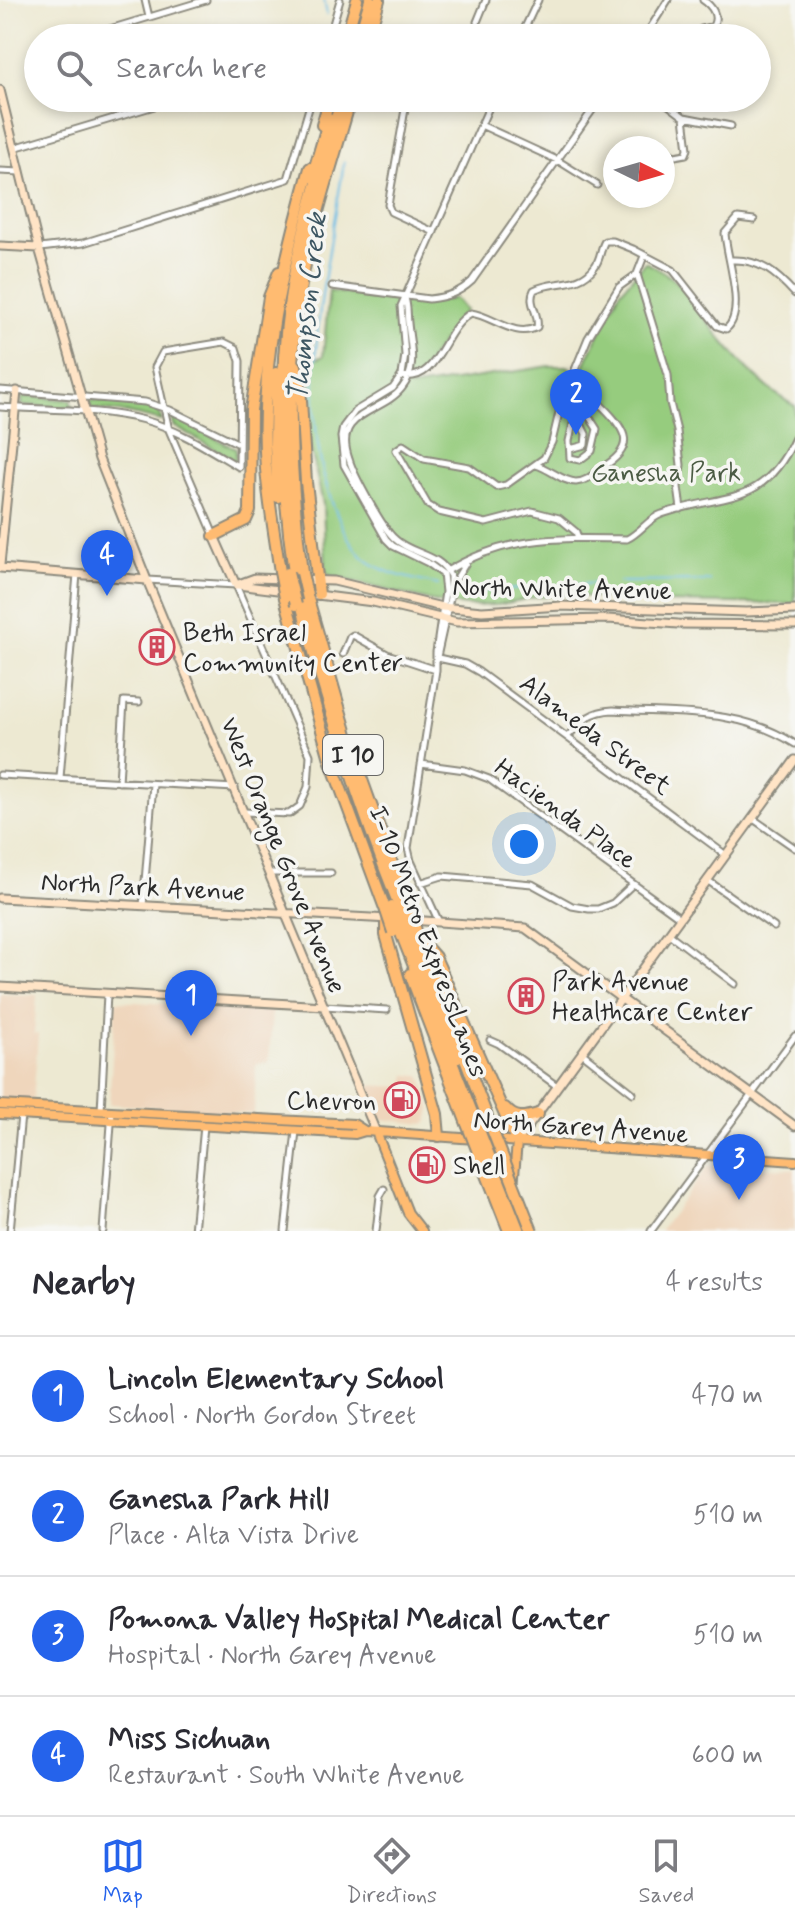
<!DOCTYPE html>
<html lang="en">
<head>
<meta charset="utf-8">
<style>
  :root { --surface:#fff; --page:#f7f7f7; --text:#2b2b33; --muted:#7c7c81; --line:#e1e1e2; --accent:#2563eb }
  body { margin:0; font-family:Mynerve,sans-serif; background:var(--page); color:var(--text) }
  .compass { position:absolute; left:603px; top:136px; width:72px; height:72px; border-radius:50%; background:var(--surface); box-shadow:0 4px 12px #0003; rotate:95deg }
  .you { position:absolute; left:524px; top:844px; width:28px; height:28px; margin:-20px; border:6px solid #fff; border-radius:50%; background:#1a73e8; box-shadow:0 0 0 12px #1a73e833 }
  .badge { display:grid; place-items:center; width:52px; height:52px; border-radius:50%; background:var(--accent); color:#fff; font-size:26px; font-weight:700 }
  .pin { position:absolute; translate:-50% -66px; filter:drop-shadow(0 2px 4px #0008) }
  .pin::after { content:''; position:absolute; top:42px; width:28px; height:24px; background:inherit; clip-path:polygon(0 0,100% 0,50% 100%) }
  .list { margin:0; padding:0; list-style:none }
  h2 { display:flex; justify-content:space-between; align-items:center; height:104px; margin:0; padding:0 32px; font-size:34px }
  h2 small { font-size:26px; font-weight:400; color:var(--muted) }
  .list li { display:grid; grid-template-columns:52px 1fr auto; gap:24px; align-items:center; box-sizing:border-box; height:120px; padding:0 32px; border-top:2px solid var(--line) }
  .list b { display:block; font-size:30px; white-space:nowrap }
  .list p { margin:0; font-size:26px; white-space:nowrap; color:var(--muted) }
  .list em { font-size:26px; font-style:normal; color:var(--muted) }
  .icon { flex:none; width:44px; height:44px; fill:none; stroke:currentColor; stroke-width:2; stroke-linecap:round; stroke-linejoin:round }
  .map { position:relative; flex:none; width:795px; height:1231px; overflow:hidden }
  .search { position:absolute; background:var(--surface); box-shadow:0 4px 12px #0003; left:24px; right:24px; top:24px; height:88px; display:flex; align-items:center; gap:20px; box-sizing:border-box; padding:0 28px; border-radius:44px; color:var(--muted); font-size:30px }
  .sheet { height:584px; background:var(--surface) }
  nav { display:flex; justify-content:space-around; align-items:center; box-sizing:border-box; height:112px; border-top:2px solid var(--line); background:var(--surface); font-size:22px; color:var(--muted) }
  nav a { display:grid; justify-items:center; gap:4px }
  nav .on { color:var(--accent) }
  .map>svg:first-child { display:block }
  .built { fill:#efd6bc }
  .green { fill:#96cc7e; stroke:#607c54; stroke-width:2 }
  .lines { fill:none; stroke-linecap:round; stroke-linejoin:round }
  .stream { stroke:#6cbde7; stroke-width:2 }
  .street-casing { stroke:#8c8a7e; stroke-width:9 }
  .secondary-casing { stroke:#8c8a7e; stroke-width:11 }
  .primary-casing { stroke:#8c8a7e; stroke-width:12 }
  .highway-casing { stroke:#8c8a7e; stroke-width:14 }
  .street { stroke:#fff; stroke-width:5 }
  .secondary { stroke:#ffe4c6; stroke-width:7 }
  .primary { stroke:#ffbb71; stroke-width:8 }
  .highway { stroke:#ffbb71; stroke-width:10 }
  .highway-bridge-casing { stroke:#8c8a7e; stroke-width:14; stroke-linecap:butt }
  .highway-bridge { stroke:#ffbb71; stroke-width:10 }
  .labels { text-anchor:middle; stroke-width:7; stroke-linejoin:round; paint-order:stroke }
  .shield { fill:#f6f6f2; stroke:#686867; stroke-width:2 }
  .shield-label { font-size:24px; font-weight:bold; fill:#2b2b2b }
  .park-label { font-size:26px; fill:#4b5b44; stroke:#f6f6f2 }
  .street-label { font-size:26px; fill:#2b2b2b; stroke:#f6f6f2 }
  .poi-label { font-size:26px; fill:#2b2b2b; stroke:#f6f6f2; text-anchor:start }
  .water-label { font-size:28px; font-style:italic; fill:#3e5763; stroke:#f6f6f2 }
</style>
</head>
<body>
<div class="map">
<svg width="795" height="1231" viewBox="0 0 795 1231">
  <rect width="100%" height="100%" fill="#f6f6f2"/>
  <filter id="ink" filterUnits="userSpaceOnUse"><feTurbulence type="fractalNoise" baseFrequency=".0125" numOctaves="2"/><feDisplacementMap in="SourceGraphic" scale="16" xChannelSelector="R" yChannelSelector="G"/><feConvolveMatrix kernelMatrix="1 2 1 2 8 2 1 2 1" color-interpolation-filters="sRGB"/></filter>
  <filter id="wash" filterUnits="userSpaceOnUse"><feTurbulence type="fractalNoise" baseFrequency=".006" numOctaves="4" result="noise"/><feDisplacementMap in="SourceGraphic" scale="32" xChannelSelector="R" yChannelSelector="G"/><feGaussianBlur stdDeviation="1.8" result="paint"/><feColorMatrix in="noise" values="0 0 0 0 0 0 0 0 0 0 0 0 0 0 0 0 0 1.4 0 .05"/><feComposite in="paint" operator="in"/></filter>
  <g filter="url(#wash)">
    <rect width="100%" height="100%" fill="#ede9d2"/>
    <!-- built -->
    <path class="built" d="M0 994 37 995 34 1034H38L33 1103 0 1101Z
      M116 1001 272 1010 269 1063H256L254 1114 109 1104Z
      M406 1075H421L431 1109 428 1122 424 1124 381 1119 366 1085 405 1087Z
      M708 1166 795 1169V1231H660Z"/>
    <!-- green -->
    <path class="green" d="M645 262C690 283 692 306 722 340 742 364 767 391 795 406V604L660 602 566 595 536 597 497 605 467 606 435 602 331 576 326 572 323 504 309 441 310 362 323 356 329 291C371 297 413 308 455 298L465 310 410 388 550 366H567L580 374 619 293Z
      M22 396 70 400 73 408 22 405Z
      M89 400C113 401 136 403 159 411L162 421 128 413 92 409Z
      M172 415 236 449V461L174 426Z"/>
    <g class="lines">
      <!-- stream -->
      <path class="stream" d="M324 0 327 14
        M344 162C327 274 290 410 338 517 344 532 352 547 364 558 384 575 414 579 438 585
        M619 582 710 581
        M457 589 494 591 598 583"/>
    </g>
  </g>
  <g filter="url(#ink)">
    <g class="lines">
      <defs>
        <path id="street" d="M145 0 149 17
          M477 22 486 0
          M701 29 713 26C719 16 712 6 703 0
          M80 38 206 0
          M329 38 340 0
          M520 38 538 0
          M644 38 668 0
          M407 98 388 205 391 212 434 232
          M659 98 684 117 731 126
          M483 126 557 160 597 185
          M14 148 181 98
          M663 151 675 156 686 154 688 149 684 117
          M0 171 20 172
          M40 248 83 243 288 179 312 98
          M732 260C760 259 777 274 795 294
          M637 274 668 375 670 403 677 431 681 465 678 487 681 509
          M332 286 429 299C447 297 459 293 472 281L601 98
          M405 298C408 307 407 314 408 323 410 346 418 368 402 388 382 414 332 411 349 459 354 476 383 529 395 539 412 555 440 553 450 576V598L437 657
          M401 376C440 383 442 329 471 313 493 316 515 339 537 327 540 314 527 303 534 290 554 280 580 288 595 266 601 258 600 249 605 241H613L633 249 673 270 717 326 726 329C747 313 726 256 725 233L738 218 754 220
          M0 390 145 402 170 410 239 444
          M566 392 583 407 597 429 592 451 580 460 570 458 569 441 573 424H581L586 434 585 445 570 449
          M0 407C47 410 98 408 144 420 178 429 208 449 239 467
          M536 465C550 469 563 482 576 482 589 481 594 473 603 467 636 447 627 431 604 408 592 396 587 387 571 381
          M214 535 169 430 155 367 163 352 224 342 236 348 240 361 239 467
          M578 538 576 532 559 518 532 511 486 523 439 512 428 505 396 450 403 445 424 459 469 467 497 487 506 485 544 458 552 442 561 404 588 338 619 287 637 274 644 256
          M447 571C506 535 561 538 627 539 640 533 649 518 662 514 725 492 762 509 795 438
          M147 580 236 585 310 755 308 787 300 806 289 814 245 812
          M452 586 467 561
          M343 654 350 637 353 635 387 654 436 670
          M438 658 465 664 479 672 726 855
          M567 737C582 721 590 711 613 710 677 714 740 708 795 744
          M421 764 465 770 489 779 679 917
          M0 775 235 788
          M60 778 77 574
          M119 782 124 701 139 702
          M752 818 795 848
          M270 873H331
          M707 880 774 927
          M420 883 442 876 532 884 572 906 589 909H598L613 903 632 885
          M143 906 153 784
          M439 922 411 861 408 848 436 670V652L445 592 443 574 428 563 393 546 386 539 344 465 341 437 343 427 355 411 393 388 402 375 405 355 401 306 493 98
          M669 934 735 984
          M324 1006 387 1010
          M490 1040 499 1044 557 1086
          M582 1053 633 1093
          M101 1111 107 994
          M10 1231 21 1115
          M103 1231 112 1111
          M194 1231 204 1126
          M285 1231 296 1131
          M376 1231 380 1196 384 1189
          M651 1231 795 1036"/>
        <path id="secondary" d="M0 90 39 248 99 459 147 580 376 1132
          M0 246 39 248
          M214 536 236 585
          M0 565 17 391
          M0 568 147 580
          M301 580 334 581 442 607 482 611 561 606 746 612 795 610
          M236 585 255 578 284 579
          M238 585 373 602 457 622 608 619 678 624 795 625
          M0 898 390 919
          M410 920 525 928 795 1126
          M0 987 324 1006
          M517 1142 795 760"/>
        <path id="primary" d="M0 1105 354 1124 365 1131
          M0 1114 355 1134 365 1131 475 1139
          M376 1132 408 1213 422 1231
          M493 1140 795 1161
          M511 1209 517 1142"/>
        <path id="highway" d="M346 38 357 0
          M359 38 370 0
          M368 38 379 0
          M322 125 330 98
          M312 177 329 119
          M296 366 300 384 306 482 319 594
          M276 373 275 446 278 497
          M214 536 246 520 250 511 251 410 269 297 279 272
          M280 572C275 538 269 504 266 469 258 367 283 265 310 168
          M294 573C281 482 277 391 290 299 300 231 323 164 342 98
          M302 573C291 488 286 403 296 317 305 243 331 170 351 98
          M285 598 330 759 386 911
          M300 599C326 704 360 807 400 908
          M308 599 352 752 408 908
          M386 921V935L437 1114 439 1136
          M402 936 477 1125
          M410 936 458 1058
          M420 940 435 957 517 1142
          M422 945 491 1127
          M410 974 467 1124
          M505 1108C515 1120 524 1118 538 1114"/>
      </defs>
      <!-- street casing -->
      <use href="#street" class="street-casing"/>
      <!-- secondary casing -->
      <use href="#secondary" class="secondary-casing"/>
      <!-- primary casing -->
      <use href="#primary" class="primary-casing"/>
      <!-- highway casing -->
      <use href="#highway" class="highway-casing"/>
      <!-- street -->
      <use href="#street" class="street"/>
      <!-- secondary -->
      <use href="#secondary" class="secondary"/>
      <!-- primary -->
      <use href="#primary" class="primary"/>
      <!-- highway -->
      <use href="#highway" class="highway"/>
      <defs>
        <path id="highway-bridge" d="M280 572 285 598
          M288 573 296 605
          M302 573 308 599
          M392 907 402 936
          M400 908 410 936
          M408 908 418 936
          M386 911 393 932
          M467 1124 509 1231
          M477 1125 519 1231
          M491 1127 532 1231"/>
      </defs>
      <!-- highway-bridge casing -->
      <use href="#highway-bridge" class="highway-bridge-casing"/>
      <!-- highway-bridge -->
      <use href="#highway-bridge" class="highway-bridge"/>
    </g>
  </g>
  <!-- icons -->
  <defs>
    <symbol id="building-ring" viewBox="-11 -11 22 22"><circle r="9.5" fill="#f6f6f2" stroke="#d1495b" stroke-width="1.5"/><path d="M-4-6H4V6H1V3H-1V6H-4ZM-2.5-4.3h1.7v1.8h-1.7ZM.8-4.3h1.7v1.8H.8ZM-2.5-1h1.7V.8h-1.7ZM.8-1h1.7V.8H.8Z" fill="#d1495b"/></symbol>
    <symbol id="fuel-ring" viewBox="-11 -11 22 22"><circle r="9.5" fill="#f6f6f2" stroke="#d1495b" stroke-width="1.5"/><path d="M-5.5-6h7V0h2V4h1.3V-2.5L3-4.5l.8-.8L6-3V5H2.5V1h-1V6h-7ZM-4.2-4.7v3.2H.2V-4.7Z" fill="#d1495b"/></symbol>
  </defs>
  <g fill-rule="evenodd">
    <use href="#building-ring" x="137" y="627" width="40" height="40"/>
    <use href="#building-ring" x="506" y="976" width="40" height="40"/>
    <use href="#fuel-ring" x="382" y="1080" width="40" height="40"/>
    <use href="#fuel-ring" x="407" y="1145" width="40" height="40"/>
  </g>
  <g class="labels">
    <!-- shield labels -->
    <rect class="shield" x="323" y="735" width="60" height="40" rx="6"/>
    <g class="shield-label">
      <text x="353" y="763">I 10</text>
    </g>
    <!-- park labels -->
    <g class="park-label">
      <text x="666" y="481">Ganesha Park</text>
    </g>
    <!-- street labels -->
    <g class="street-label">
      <text transform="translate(562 588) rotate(1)" y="9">North White Avenue</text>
      <text transform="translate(596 734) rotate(37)" y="9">Alameda Street</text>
      <text transform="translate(566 813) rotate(36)" y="9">Hacienda Place</text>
      <text transform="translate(284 855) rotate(68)" y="9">West Orange Grove Avenue</text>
      <text transform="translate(143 886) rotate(3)" y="9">North Park Avenue</text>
      <text transform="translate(429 941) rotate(69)" y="9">I-10 Metro ExpressLanes</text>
      <text transform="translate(581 1126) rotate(4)" y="9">North Garey Avenue</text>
    </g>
    <!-- poi labels -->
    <g class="poi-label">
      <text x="183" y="641">Beth Israel<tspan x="183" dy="30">Community Center</tspan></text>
      <text x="552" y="990">Park Avenue<tspan x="552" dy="30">Healthcare Center</tspan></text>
      <text x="376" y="1109" text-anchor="end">Chevron</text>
      <text x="453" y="1174">Shell</text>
    </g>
    <!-- water labels -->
    <g class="water-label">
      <text transform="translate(306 307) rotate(-84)" y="10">Thompson Creek</text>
    </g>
  </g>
</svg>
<svg class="compass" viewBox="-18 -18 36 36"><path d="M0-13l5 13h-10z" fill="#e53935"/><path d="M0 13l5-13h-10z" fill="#7c7c81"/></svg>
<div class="you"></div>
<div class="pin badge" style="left:191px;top:1036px">1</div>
<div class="pin badge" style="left:576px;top:435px">2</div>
<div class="pin badge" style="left:739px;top:1200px">3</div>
<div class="pin badge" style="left:107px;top:596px">4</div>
<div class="search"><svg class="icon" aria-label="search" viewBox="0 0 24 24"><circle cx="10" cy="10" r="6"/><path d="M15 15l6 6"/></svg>Search here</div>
</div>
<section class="sheet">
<h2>Nearby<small>4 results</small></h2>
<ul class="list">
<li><span class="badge">1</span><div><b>Lincoln Elementary School</b><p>School · North Gordon Street</p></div><em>470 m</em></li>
<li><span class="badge">2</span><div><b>Ganesha Park Hill</b><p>Place · Alta Vista Drive</p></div><em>510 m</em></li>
<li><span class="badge">3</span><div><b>Pomona Valley Hospital Medical Center</b><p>Hospital · North Garey Avenue</p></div><em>510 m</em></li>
<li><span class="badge">4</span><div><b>Miss Sichuan</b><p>Restaurant · South White Avenue</p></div><em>600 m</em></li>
</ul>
</section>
<nav>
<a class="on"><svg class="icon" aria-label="map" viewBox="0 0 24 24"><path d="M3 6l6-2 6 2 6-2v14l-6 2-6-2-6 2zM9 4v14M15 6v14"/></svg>Map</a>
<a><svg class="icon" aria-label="directions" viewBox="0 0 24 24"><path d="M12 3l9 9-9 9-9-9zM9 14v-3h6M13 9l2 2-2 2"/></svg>Directions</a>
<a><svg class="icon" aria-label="saved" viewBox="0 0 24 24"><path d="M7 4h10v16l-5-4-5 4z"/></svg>Saved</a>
</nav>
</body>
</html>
